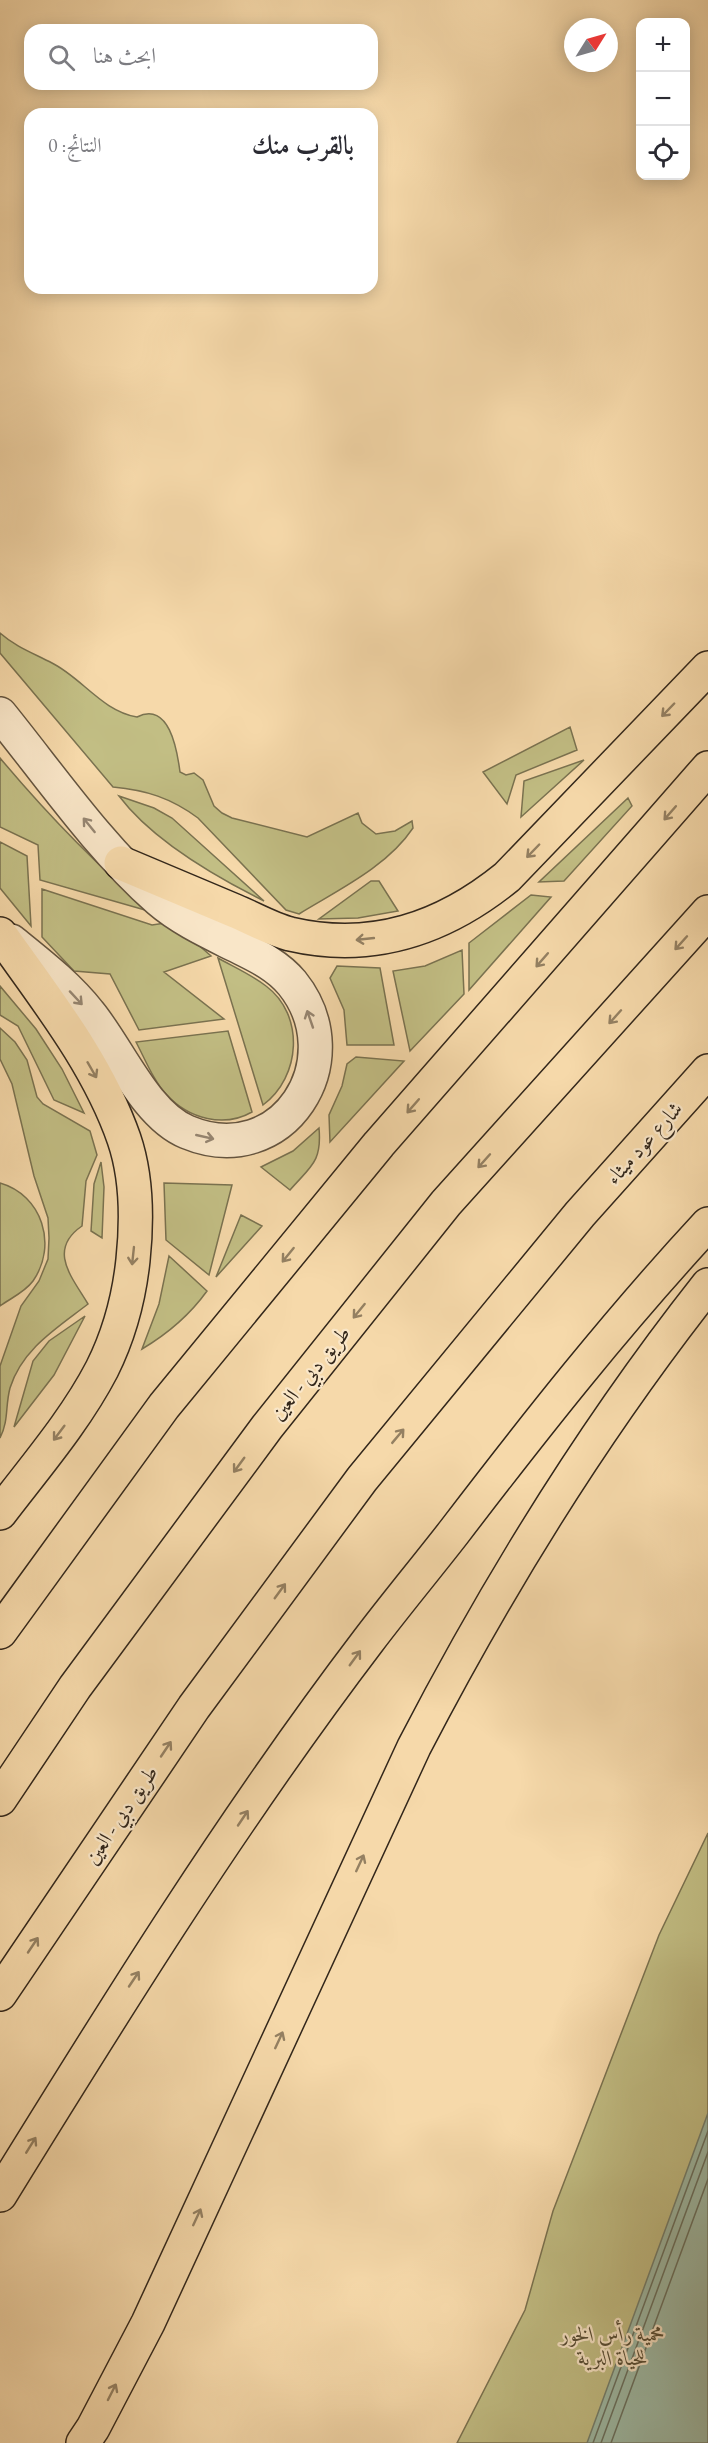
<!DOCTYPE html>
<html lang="ar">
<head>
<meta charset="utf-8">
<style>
  :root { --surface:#fff; --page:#f2f2f3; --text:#2b2b33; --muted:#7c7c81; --line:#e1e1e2 }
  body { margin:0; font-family:"EB Garamond",Amiri,serif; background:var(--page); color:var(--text); direction:rtl }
  .controls { position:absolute; right:18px; top:18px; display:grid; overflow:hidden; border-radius:12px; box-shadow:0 3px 15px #0003 }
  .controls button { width:54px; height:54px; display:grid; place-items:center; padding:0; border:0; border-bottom:2px solid var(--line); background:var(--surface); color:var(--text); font:30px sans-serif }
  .compass { position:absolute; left:564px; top:18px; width:54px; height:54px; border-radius:50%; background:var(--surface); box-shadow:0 3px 15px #0003; rotate:53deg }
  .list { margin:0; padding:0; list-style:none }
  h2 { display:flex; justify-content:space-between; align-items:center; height:78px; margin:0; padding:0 24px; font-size:26px }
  h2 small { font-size:20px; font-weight:400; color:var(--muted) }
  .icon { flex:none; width:33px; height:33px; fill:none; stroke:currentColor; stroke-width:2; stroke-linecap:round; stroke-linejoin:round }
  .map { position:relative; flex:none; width:708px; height:2443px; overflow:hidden; direction:ltr }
  .search { position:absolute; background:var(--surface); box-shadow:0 3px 15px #0003; left:24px; top:24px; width:354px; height:66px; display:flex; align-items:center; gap:15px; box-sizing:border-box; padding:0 21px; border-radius:18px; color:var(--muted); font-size:22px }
  .panel { position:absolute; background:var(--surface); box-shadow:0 3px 15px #0003; left:24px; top:108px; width:354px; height:186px; border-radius:18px; direction:rtl }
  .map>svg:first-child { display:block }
  .green { fill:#c2be84; stroke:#7a7250; stroke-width:1.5 }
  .water { fill:#9dbaa6; stroke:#737f6e; stroke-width:1.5 }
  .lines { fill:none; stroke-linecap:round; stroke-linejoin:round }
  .shore { stroke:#687060; stroke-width:1.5 }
  .tertiary-casing { stroke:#64543f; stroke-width:36 }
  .motorway-casing { stroke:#33271b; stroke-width:36 }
  .tertiary { stroke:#f9e6c8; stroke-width:33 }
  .motorway { stroke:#f6d9aa; stroke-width:33 }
  .oneway { stroke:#948062 }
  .oneway2 { stroke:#968672 }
  .labels { text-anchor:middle; stroke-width:4.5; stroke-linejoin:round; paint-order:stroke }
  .street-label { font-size:21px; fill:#33271b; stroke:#f9e6c8 }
  .park-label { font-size:21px; font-style:italic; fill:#574d35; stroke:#f9e6c8 }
</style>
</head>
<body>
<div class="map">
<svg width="708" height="2443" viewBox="0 0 708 2443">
  <rect width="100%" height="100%" fill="#f6d9aa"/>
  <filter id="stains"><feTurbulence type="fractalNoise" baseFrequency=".00333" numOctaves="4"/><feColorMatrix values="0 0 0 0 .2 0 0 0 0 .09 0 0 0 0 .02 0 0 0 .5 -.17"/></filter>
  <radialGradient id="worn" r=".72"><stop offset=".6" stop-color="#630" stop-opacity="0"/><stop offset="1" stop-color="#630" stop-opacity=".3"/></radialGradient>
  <!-- green -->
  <path class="green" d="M0 633C16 647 33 653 52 663 82 678 102 711 137 717 169 701 177 749 180 772L186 775 194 773 203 780 214 806 222 813 232 818 307 837 358 813 362 823 376 834 395 831 412 821 413 828C387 867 338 890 299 914L286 910 198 818C171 798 146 790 113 787L0 653Z
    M570 727 577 750 516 775 507 804 483 772Z
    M0 758C47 814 96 865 152 912L40 880 38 845 0 827Z
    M584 760 521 817 524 781Z
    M119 796 154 808 172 818 264 901C216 877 152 840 119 796Z
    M628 798 632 806 564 881 539 882Z
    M0 842 27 856 31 926 0 888Z
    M371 881H379L398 911 358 918 319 919Z
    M42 889 152 925 172 922 211 956 164 972 224 1019 139 1030 110 974 74 971 42 937Z
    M531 895 551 897 469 990V943Z
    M462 950 464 994 410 1051 393 971 425 966Z
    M218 958C234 967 252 975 266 986 305 1015 301 1077 263 1105Z
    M337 966 380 968 394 1045H347L344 1010 330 978Z
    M0 986 36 1029 62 1069 84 1113 54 1100 18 1026 0 1015Z
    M0 1028 15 1042 27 1060 37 1097 43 1104 90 1131 97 1155 86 1181 82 1226C47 1250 72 1277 88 1304 57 1328 22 1349 10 1388 5 1407 9 1420 0 1438V1366L21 1306 39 1281 48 1259 49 1238 48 1218 34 1176 12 1084 0 1059Z
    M228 1031 252 1112C224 1128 189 1119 167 1095 154 1082 145 1059 136 1042Z
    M356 1057 404 1061 330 1142 329 1115 342 1086 347 1064Z
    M319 1128C322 1162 311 1166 290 1190L261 1167 293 1151Z
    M101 1162 104 1187 102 1238 91 1231 94 1184Z
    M0 1183C42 1195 58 1245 33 1281 25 1292 11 1298 0 1306Z
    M164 1183 232 1185 209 1275 166 1240Z
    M241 1215 262 1226 216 1277Z
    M169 1256 207 1291C189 1316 169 1333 142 1349L159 1304Z
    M85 1316 54 1375 14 1427 33 1361 49 1341Z
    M708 1833V2443H457L525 2310 553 2211 659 1935Z"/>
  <!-- water -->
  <path class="water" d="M708 2113V2443H587Z"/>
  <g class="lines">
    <!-- shore -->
    <path class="shore" d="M593 2443 708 2131
      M601 2443 708 2152
      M611 2443 708 2179"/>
    <defs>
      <path id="tertiary" d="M0 714C51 777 98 846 159 900 181 919 209 932 235 945 255 955 276 964 292 983 354 1060 283 1172 187 1132 145 1115 118 1048 89 1013 67 985 38 963 11 941"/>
      <path id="motorway" d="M121 863C159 879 197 895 235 911 252 918 271 929 290 934 372 953 443 929 507 877L708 668
        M0 934C46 999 98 1064 124 1139 137 1177 137 1222 133 1260 129 1298 119 1335 102 1369 75 1421 35 1467 0 1513
        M0 1632 164 1406 379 1144 708 768
        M0 1799 75 1687 267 1427 446 1203 708 912
        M0 1994 194 1707 362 1479 580 1214 708 1071
        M0 2195C116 2007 234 1817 368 1641 396 1604 426 1568 454 1532 535 1426 617 1322 708 1224
        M83 2443 93 2428 148 2323 414 1747C498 1585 595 1428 708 1285"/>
    </defs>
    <!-- tertiary casing -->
    <use href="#tertiary" class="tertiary-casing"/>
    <!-- motorway casing -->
    <use href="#motorway" class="motorway-casing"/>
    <!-- tertiary -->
    <use href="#tertiary" class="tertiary"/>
    <!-- motorway -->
    <use href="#motorway" class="motorway"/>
  </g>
  <!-- one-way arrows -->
  <defs><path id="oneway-shaft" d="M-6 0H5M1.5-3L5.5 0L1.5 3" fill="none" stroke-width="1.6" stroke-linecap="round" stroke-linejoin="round" transform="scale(1.5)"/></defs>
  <g class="oneway">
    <use href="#oneway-shaft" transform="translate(668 710) rotate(134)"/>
    <use href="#oneway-shaft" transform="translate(670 813) rotate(131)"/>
    <use href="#oneway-shaft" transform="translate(533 851) rotate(134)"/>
    <use href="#oneway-shaft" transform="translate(365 939) rotate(174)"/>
    <use href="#oneway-shaft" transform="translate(681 943) rotate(132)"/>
    <use href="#oneway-shaft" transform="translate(542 960) rotate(131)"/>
    <use href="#oneway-shaft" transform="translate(615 1017) rotate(132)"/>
    <use href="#oneway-shaft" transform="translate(92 1070) rotate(60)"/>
    <use href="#oneway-shaft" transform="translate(413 1106) rotate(131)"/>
    <use href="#oneway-shaft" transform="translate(484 1161) rotate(132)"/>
    <use href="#oneway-shaft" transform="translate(288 1255) rotate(129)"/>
    <use href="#oneway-shaft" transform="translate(133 1256) rotate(96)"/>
    <use href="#oneway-shaft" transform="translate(359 1311) rotate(129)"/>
    <use href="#oneway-shaft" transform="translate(59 1433) rotate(127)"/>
    <use href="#oneway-shaft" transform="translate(398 1436) rotate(-50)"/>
    <use href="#oneway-shaft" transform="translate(239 1465) rotate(126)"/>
    <use href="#oneway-shaft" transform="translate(280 1591) rotate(-54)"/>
    <use href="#oneway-shaft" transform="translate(355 1658) rotate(-54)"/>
    <use href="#oneway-shaft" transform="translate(166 1749) rotate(-56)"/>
    <use href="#oneway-shaft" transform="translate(243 1818) rotate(-56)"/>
    <use href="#oneway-shaft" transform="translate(360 1863) rotate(-65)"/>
    <use href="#oneway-shaft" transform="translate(33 1945) rotate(-56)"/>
    <use href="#oneway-shaft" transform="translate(134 1979) rotate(-56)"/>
    <use href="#oneway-shaft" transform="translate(279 2040) rotate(-65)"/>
    <use href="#oneway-shaft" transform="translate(31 2145) rotate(-58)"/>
    <use href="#oneway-shaft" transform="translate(197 2217) rotate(-65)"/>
    <use href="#oneway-shaft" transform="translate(112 2392) rotate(-63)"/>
  </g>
  <g class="oneway2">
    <use href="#oneway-shaft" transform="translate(89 825) rotate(-129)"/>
    <use href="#oneway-shaft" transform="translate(76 998) rotate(47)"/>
    <use href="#oneway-shaft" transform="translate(310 1019) rotate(-109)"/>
    <use href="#oneway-shaft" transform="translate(205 1137) rotate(13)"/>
  </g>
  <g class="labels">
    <!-- street labels -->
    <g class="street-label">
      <text transform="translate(644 1143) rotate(-48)" y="7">شارع عود ميثاء</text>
      <text transform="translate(310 1373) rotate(-51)" y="7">طريق دبي - العين</text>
      <text transform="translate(121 1815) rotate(-56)" y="7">طريق دبي - العين</text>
    </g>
    <!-- park labels -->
    <g class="park-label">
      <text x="613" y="2341">محمية رأس الخور<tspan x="613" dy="24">للحياة البرية</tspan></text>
    </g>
  </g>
  <rect width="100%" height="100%" filter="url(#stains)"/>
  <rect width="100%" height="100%" fill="url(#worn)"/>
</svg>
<div class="controls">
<button>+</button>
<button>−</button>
<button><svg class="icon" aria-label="locate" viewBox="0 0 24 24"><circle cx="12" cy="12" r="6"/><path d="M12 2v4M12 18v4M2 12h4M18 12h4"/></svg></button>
</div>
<svg class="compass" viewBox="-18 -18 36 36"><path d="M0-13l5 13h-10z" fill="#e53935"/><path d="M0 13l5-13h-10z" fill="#7c7c81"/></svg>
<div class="search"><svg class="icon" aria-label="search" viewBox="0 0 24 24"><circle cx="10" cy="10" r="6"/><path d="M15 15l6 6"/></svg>ابحث هنا</div>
<section class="panel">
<h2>بالقرب منك<small>النتائج: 0</small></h2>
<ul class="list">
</ul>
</section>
</div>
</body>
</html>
